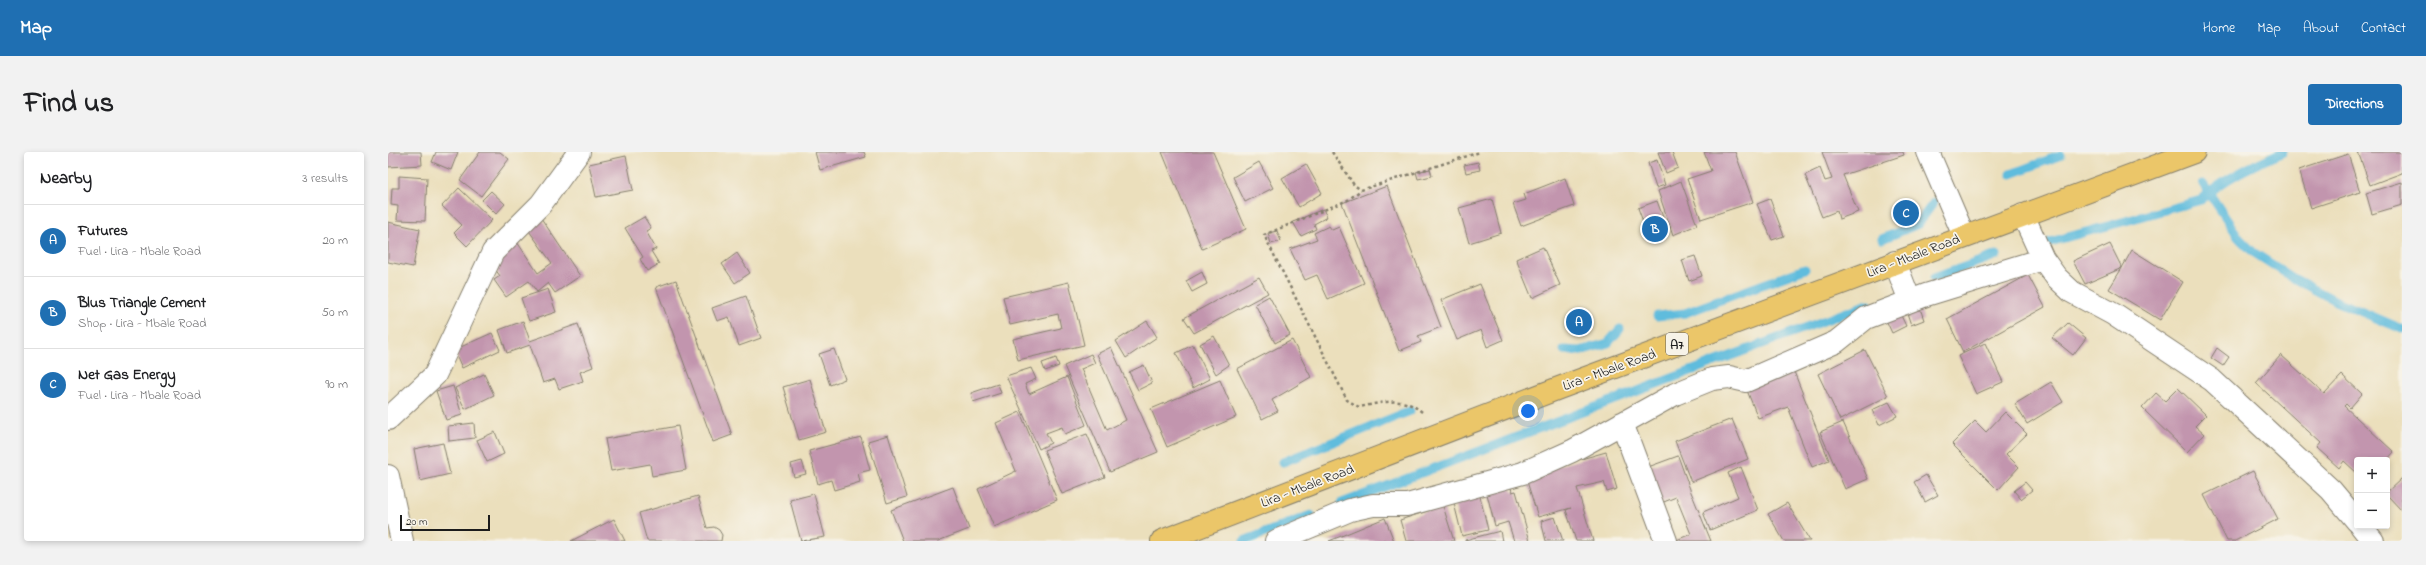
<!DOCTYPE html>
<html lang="en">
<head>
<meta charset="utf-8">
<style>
  :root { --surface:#fff; --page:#f2f2f2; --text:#202124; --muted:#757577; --line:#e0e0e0; --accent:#1f6fb2 }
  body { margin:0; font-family:"Indie Flower",sans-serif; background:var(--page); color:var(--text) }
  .controls { position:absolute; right:12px; bottom:12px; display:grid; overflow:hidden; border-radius:4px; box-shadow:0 2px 6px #0003 }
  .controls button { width:36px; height:36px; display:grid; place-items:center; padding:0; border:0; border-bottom:1px solid var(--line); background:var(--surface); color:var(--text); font:20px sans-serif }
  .scale { position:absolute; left:12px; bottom:10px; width:90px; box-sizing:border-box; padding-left:4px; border:2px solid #1c1c1c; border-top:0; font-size:11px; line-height:14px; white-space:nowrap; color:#1c1c1c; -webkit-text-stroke:3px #f7f3e8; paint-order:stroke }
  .you { position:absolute; left:1140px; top:259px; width:14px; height:14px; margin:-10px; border:3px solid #fff; border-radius:50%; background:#1a73e8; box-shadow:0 0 0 6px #1a73e833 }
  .badge { display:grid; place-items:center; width:26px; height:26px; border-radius:50%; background:var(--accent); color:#fff; font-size:13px; font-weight:700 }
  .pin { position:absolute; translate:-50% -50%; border:2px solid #fff; box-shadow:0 1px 4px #0006 }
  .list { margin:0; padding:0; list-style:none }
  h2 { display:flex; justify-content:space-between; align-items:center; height:52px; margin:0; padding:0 16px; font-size:17px }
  h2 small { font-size:13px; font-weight:400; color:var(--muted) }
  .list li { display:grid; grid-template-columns:26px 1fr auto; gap:12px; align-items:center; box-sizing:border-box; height:72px; padding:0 16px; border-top:1px solid var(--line) }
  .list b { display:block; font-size:15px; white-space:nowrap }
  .list p { margin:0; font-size:13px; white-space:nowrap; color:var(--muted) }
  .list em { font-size:13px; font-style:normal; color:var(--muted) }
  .map { position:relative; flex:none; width:2014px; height:389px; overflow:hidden; border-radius:4px }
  header { display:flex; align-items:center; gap:24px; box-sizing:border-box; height:56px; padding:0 20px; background:var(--accent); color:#fff }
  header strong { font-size:19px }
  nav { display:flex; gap:22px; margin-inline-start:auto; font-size:14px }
  .intro { display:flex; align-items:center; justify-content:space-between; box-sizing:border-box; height:96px; padding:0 24px }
  h1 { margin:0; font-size:28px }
  .button { padding:10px 18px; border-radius:4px; background:var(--accent); color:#fff; font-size:14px; font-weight:700 }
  main { display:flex; gap:24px; padding:0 24px }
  aside { flex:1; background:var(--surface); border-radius:4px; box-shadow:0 2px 6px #0003 }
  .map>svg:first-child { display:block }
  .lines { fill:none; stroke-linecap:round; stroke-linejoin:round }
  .stream { stroke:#5ebcdd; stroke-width:9 }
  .building { fill:#c295ae }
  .minor-casing { stroke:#847e6c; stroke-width:24 }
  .major-casing { stroke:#847e6c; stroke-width:24 }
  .path { stroke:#847e6c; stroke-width:2.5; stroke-dasharray:3 3; stroke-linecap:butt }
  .minor { stroke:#fff; stroke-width:22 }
  .major { stroke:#ebc669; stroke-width:22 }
  .labels { text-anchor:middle; stroke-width:3.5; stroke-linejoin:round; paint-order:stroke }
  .shield { fill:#f7f3e8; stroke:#5e5c59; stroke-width:1 }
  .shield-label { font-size:13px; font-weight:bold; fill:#1c1c1c }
  .street-label { font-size:14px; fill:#1c1c1c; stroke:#f7f3e8 }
</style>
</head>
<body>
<header>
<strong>Map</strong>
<nav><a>Home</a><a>Map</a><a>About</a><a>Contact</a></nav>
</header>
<div class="intro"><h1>Find us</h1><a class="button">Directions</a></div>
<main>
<aside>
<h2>Nearby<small>3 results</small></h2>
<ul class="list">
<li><span class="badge">A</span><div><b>Futures</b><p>Fuel · Lira - Mbale Road</p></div><em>20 m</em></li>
<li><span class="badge">B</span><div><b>Blus Triangle Cement</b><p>Shop · Lira - Mbale Road</p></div><em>50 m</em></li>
<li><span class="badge">C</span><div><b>Net Gas Energy</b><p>Fuel · Lira - Mbale Road</p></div><em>90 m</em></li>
</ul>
</aside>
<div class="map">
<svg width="2014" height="389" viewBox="0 0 2014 389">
  <rect width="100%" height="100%" fill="#f7f3e8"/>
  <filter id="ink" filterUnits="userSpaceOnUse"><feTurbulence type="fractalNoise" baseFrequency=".025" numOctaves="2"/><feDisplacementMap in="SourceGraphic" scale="8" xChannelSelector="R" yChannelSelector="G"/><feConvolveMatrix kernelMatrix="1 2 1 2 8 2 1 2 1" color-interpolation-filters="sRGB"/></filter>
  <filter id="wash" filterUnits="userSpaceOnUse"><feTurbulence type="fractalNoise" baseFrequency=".012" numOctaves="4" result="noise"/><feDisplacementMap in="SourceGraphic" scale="16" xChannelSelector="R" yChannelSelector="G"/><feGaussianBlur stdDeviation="0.9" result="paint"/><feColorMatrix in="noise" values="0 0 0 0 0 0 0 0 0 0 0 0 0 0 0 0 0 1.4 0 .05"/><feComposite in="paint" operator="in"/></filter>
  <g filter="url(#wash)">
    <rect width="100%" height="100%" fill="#ebdfbc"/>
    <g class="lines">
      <!-- stream -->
      <path class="stream" d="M1623 22 1673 3
        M1815 32 1852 87 1865 100 1905 126 1946 148 2014 177
        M1494 87 1530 72 1546 50
        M1662 90 1813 48C1835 27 1867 12 1895 0
        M1546 126 1609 103
        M1269 164 1297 161 1417 117
        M1176 198 1192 199 1220 191 1232 177
        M895 310 1022 259
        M954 351 1480 152
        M856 389 923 363"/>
    </g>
    <g id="blocks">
      <!-- building -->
      <path class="building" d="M0 0H33L34 13 0 15Z
        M48 0H70L63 18 44 10Z
        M92 0H112L121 7 93 44 72 28Z
        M427 0H476L478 5 432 18Z
        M774 0H825L858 77 814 97Z
        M1270 0H1284L1290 16 1278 21Z
        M1316 0H1347L1365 50 1313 67 1299 27 1323 19Z
        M1434 0H1515L1516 3 1455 23 1470 60 1451 67 1449 59 1434 65 1417 23 1432 16 1437 29 1444 27Z
        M1970 0H2014V21L1982 33Z
        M1960 2 1972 40 1923 56 1911 18Z
        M238 4 245 38 208 45 201 12Z
        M1269 8 1277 33 1268 36 1260 11Z
        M871 10 885 36 857 50 845 25Z
        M1090 10 1092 18 1078 21 1076 13Z
        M918 12 934 41 911 55 894 26Z
        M1042 17 1044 24 1030 27 1028 20Z
        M11 24 39 26 37 69 9 68 10 54 3 53 4 36H11Z
        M1177 26 1186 54 1133 74 1125 52 1138 48 1136 42Z
        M1293 29 1309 73 1285 83 1270 39Z
        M2014 30V53L1984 62 1978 41Z
        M999 34 1053 175 1030 184 1033 190 1011 199 954 51Z
        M71 36 104 68 79 94 66 81 74 73 54 54Z
        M103 39 117 52 108 62 94 48Z
        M1104 47 1113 81 1081 91 1071 56Z
        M1382 47 1396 84 1384 88 1369 52Z
        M1269 49 1279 76 1260 83 1250 56Z
        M935 57 939 65 926 72 928 77 913 84 905 70Z
        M256 65 263 76 258 79 268 97 263 99 271 112 259 119 252 107 255 105 237 76Z
        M153 66 192 124 167 141 160 131 149 140 141 129 118 145 106 128 112 124 97 103 125 84 150 121 164 111 139 76Z
        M0 70 32 77 25 115 0 110Z
        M941 74 944 78 951 75 976 131 940 147 929 123 917 128 902 97 929 87 926 81Z
        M889 79 893 89 883 92 880 81Z
        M1722 92 1734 116 1744 98 1795 130 1772 168 1721 137 1734 116 1697 132 1685 109Z
        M1155 95 1172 133 1144 146 1128 107Z
        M349 101 362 121 347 131 334 112Z
        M1307 104 1314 124 1301 129 1294 108Z
        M814 120 819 132 804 140 798 129Z
        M1640 123 1657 155 1575 200 1559 167Z
        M871 125 880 141 806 181 796 166Z
        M288 128 344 283 325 290 268 135Z
        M681 130 696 193 630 208 625 187 673 176 670 162 622 173 615 145Z
        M1092 132 1115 188 1099 195 1093 178 1069 188 1053 148Z
        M160 137 168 160 141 169 133 146Z
        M358 144 373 186 351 194 341 165 329 169 324 156Z
        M881 144 902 183 887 191 867 152Z
        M1506 149 1518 174 1504 181 1492 155Z
        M1531 153 1536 168 1523 173 1518 158Z
        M135 169 142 189 190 172 205 215 192 220 195 229 171 237 167 227 155 231 142 193 119 201 111 178Z
        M759 169 769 185 738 206 728 189Z
        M1680 171 1698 186 1685 203 1664 186Z
        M104 181 112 198 74 216 66 198Z
        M826 184 841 213 828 222 812 192Z
        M904 188 923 225 884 248 890 259 874 267 849 217Z
        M1597 191 1615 230 1588 242 1570 204Z
        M805 193 822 227 805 236 788 201Z
        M723 195 770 300 722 320 676 214 703 202 707 211 693 217 719 278 738 268 709 202Z
        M1829 196 1841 205 1835 214 1823 206Z
        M446 197 457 227 442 233 431 202Z
        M1477 198 1500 244 1452 268 1430 222Z
        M1893 203 1936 242 1954 223 1974 242 1962 256 1958 252 1956 254 2006 300 1999 308H1969V321L1956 309 1951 316 1929 296 1933 291 1868 231Z
        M668 206 671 214 657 219 654 211Z
        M1403 212 1441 308 1424 315 1400 255 1370 266 1356 231Z
        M756 213 764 231 750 238 741 220Z
        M643 216 648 227 637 232 641 242 679 225 698 273 677 282 674 275 658 281 663 291 651 297 618 224Z
        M96 222 106 243 77 257 67 236Z
        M422 227 438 280 411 288 395 235Z
        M832 228 848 265 779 295 763 257Z
        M1663 230 1675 250 1639 272 1627 252Z
        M610 232 613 241 585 250 583 241Z
        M65 234 74 263 58 268 48 239Z
        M1790 236 1818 263 1807 274 1816 282 1799 300 1754 256 1768 241 1777 249Z
        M1501 250 1509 264 1491 273 1484 258Z
        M632 260 669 348 606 375 590 337 628 319 608 271Z
        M1617 260 1639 282 1618 302 1631 315 1610 338 1564 292 1587 269 1598 280Z
        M1344 267 1360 307 1303 330 1287 289Z
        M1455 270 1480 327 1457 337 1432 280Z
        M86 271 87 286 61 289 60 274Z
        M290 274 298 318 264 324 262 312 223 319 217 287Z
        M107 280 116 302 99 310 89 288Z
        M699 282 717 325 674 342 656 298Z
        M500 283 519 345 499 351 480 289Z
        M473 285 482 318 470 321 472 330 446 338 443 328 430 332 421 299Z
        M55 291 62 322 32 329 26 297Z
        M1218 300 1229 337 1219 340 1216 330 1189 336 1205 389H1188L1178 358 1183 356 1150 365 1137 323Z
        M1290 304 1303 340 1323 389H1286L1303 382 1288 345 1266 354 1252 318Z
        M414 309 418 322 406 325 403 312Z
        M1353 315 1370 358 1322 378 1315 360 1350 345 1340 321Z
        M1865 319 1890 367 1847 389H1839L1816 343Z
        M1538 323 1550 343 1537 350 1526 330Z
        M2014 326V359L1999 343V340Z
        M1637 330 1644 338 1633 347 1626 339Z
        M1122 331 1124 340 1128 339 1142 389H1126L1120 370 1107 374 1098 338Z
        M565 335 581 377 550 389H515L503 358Z
        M1091 340 1100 378 1074 384 1065 347Z
        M426 342 437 385 413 389 402 348Z
        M310 344 319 376 326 375 331 378 334 383 333 389H259L251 361Z
        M1399 351 1422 389H1396L1380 362Z
        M1055 354 1066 389H1018L1012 368Z
        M1167 365 1175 389H1158L1153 369Z
        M997 366 1006 389H941Z
        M226 367 237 389H183Z
        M1112 379 1114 389H1077V388Z"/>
    </g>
  </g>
  <g filter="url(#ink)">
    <use href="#blocks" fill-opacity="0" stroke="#847e6c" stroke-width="1"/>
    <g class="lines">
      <defs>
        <path id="minor" d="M1540 0 1576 84
          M1635 63 1655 107 1668 125 1684 140 1725 162 1824 228 1943 338 1969 369
          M1507 110 1522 149
          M0 267 47 223 105 100 153 52 191 0
          M1234 271 1278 389
          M0 324 14 389
          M1973 374 1985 389
          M888 389 962 358 985 353H1019L1135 321 1184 299 1287 242 1324 227 1341 225 1358 229 1448 190 1478 166 1538 143 1655 107"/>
        <path id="major" d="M774 389 1171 236 1806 0"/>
      </defs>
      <!-- minor casing -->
      <use href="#minor" class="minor-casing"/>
      <!-- major casing -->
      <use href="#major" class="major-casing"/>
      <!-- path -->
      <path class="path" d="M944 0 966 33 973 38
        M1034 260C1014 243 994 251 971 255L959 248 876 83 960 48 973 38 1092 0"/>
      <!-- minor -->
      <use href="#minor" class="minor"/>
      <!-- major -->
      <use href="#major" class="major"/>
    </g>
  </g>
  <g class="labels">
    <!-- shield labels -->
    <rect class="shield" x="1278" y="181" width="22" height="22" rx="3"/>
    <g class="shield-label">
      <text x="1289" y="197">A7</text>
    </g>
    <!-- street labels -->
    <g class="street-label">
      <text transform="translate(1525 103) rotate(-21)" y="5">Lira - Mbale Road</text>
      <text transform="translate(1221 217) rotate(-20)" y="5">Lira - Mbale Road</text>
      <text transform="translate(919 333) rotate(-21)" y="5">Lira - Mbale Road</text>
    </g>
  </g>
</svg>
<div class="controls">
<button>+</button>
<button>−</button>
</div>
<div class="scale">20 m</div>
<div class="you"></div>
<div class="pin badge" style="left:1191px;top:170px">A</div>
<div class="pin badge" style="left:1267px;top:77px">B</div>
<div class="pin badge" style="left:1518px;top:61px">C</div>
</div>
</main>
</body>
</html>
